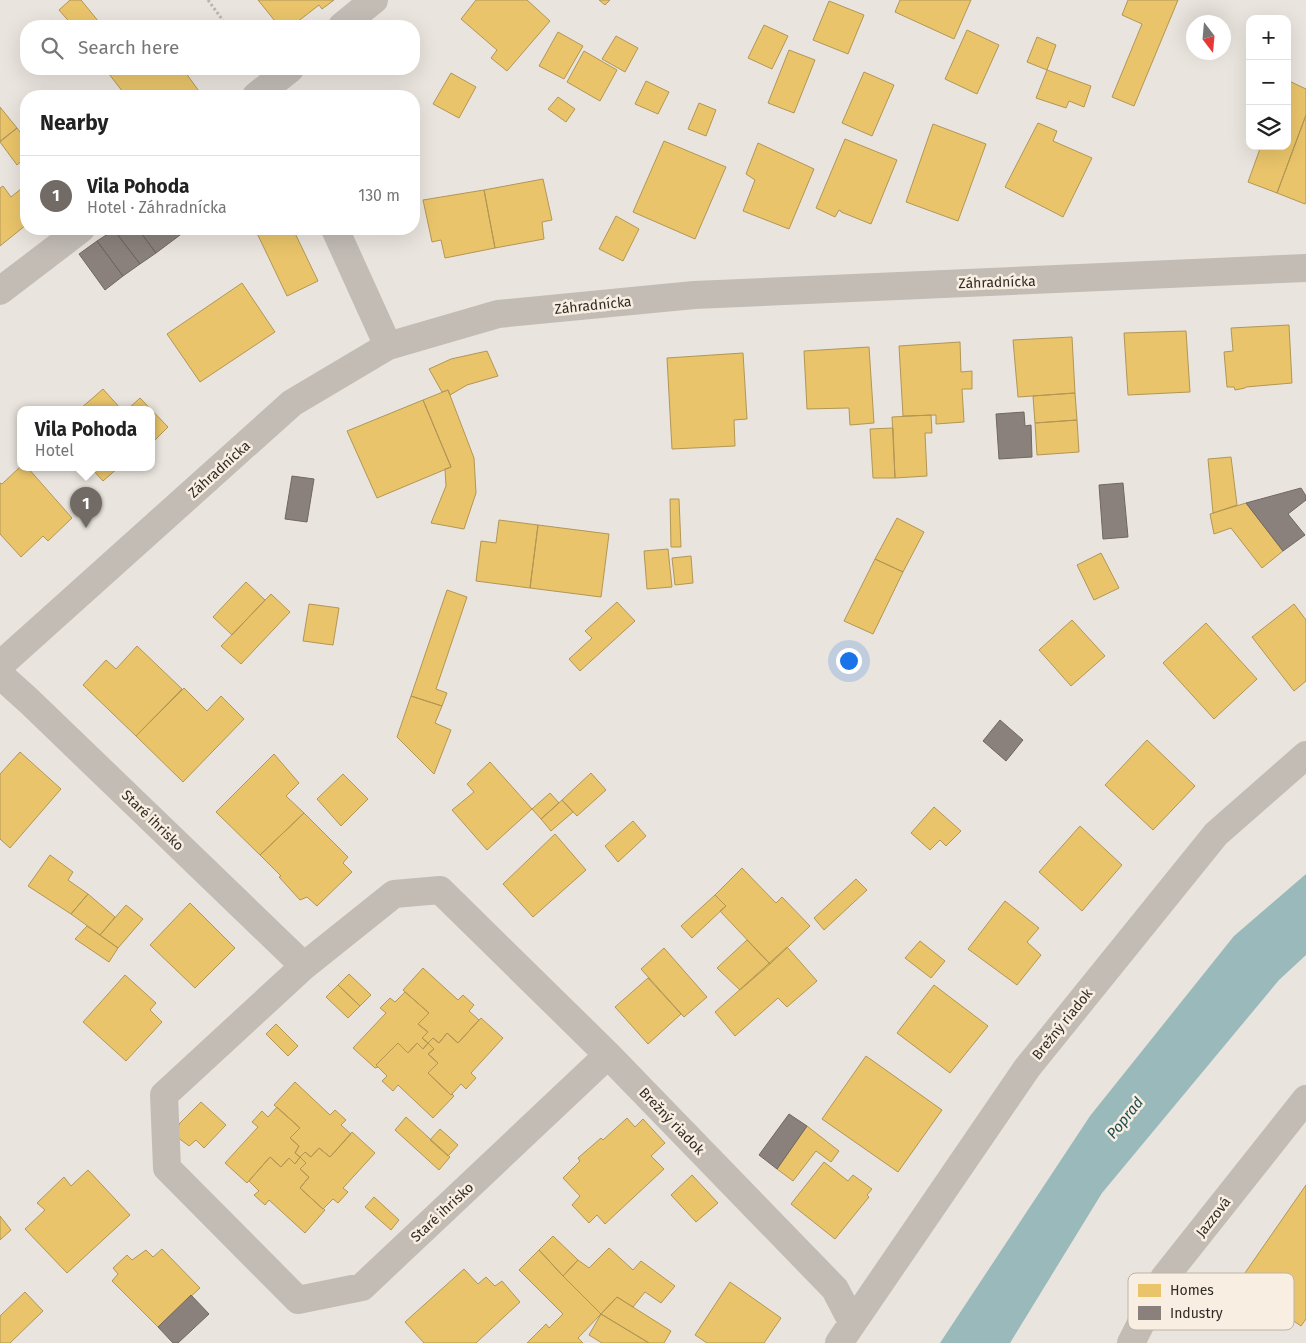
<!DOCTYPE html>
<html lang="en">
<head>
<meta charset="utf-8">
<style>
  :root { --surface:#fff; --page:#f6f6f6; --text:#222; --muted:#767676; --line:#e0e0e0; --accent:#726b65 }
  body { margin:0; font-family:"Fira Sans",sans-serif; background:var(--page); color:var(--text) }
  .controls { position:absolute; right:15px; top:15px; display:grid; overflow:hidden; border-radius:10px; box-shadow:0 5px 20px #0002 }
  .controls button { width:45px; height:45px; display:grid; place-items:center; padding:0; border:0; border-bottom:1px solid var(--line); background:var(--surface); color:var(--text); font:25px sans-serif }
  .compass { position:absolute; left:1186px; top:15px; width:45px; height:45px; border-radius:50%; background:var(--surface); box-shadow:0 5px 20px #0002; rotate:164deg }
  .you { position:absolute; left:848px; top:660px; width:18px; height:18px; margin:-12px; border:4px solid #fff; border-radius:50%; background:#1a73e8; box-shadow:0 0 0 8px #1a73e833 }
  .badge { display:grid; place-items:center; width:32px; height:32px; border-radius:50%; background:var(--accent); color:#fff; font-size:16px; font-weight:700 }
  .pin { position:absolute; translate:-50% -41px; filter:drop-shadow(0 1px 2px #0008) }
  .pin::after { content:''; position:absolute; top:26px; width:18px; height:15px; background:inherit; clip-path:polygon(0 0,100% 0,50% 100%) }
  .popup { position:absolute; left:17px; top:406px; width:138px; height:65px; box-sizing:border-box; display:grid; place-content:center; border-radius:10px; background:var(--surface); filter:drop-shadow(0 1px 4px #0005); font-size:16px; white-space:nowrap; color:var(--muted) }
  .popup b { font-size:19px; color:var(--text) }
  .popup::after { content:''; position:absolute; left:50%; top:100%; margin-left:-10px; border:10px solid transparent; border-top-color:var(--surface) }
  .list { margin:0; padding:0; list-style:none }
  h2 { display:flex; justify-content:space-between; align-items:center; height:65px; margin:0; padding:0 20px; font-size:21px }
  h2 small { font-size:16px; font-weight:400; color:var(--muted) }
  .list li { display:grid; grid-template-columns:32px 1fr auto; gap:15px; align-items:center; box-sizing:border-box; height:80px; padding:0 20px; border-top:1px solid var(--line) }
  .list b { display:block; font-size:19px; white-space:nowrap }
  .list p { margin:0; font-size:16px; white-space:nowrap; color:var(--muted) }
  .list em { font-size:16px; font-style:normal; color:var(--muted) }
  .icon { flex:none; width:28px; height:28px; fill:none; stroke:currentColor; stroke-width:2; stroke-linecap:round; stroke-linejoin:round }
  .map { position:relative; flex:none; width:1306px; height:1343px; overflow:hidden }
  .search { position:absolute; background:var(--surface); box-shadow:0 5px 20px #0002; left:20px; top:20px; width:400px; height:55px; display:flex; align-items:center; gap:12px; box-sizing:border-box; padding:0 18px; border-radius:20px; color:var(--muted); font-size:19px }
  .panel { position:absolute; background:var(--surface); box-shadow:0 5px 20px #0002; left:20px; top:90px; width:400px; height:145px; border-radius:20px }
  .map>svg:first-child { display:block }
  .water { fill:#99b9ba }
  .homes { fill:#e9c46a; stroke:#b29655 }
  .industry { fill:#8a817c; stroke:#706762 }
  .lines { fill:none; stroke-linecap:round; stroke-linejoin:round }
  .path { stroke:#bbb4ae; stroke-width:3; stroke-dasharray:2.5 2.5; stroke-linecap:butt }
  .minor { stroke:#c2bcb5; stroke-width:28 }
  .labels { text-anchor:middle; stroke-width:5; stroke-linejoin:round; paint-order:stroke }
  .street-label { font-size:14px; fill:#322a25; stroke:#f8efe2 }
  .water-label { font-size:15px; font-style:italic; fill:#1d4b51; stroke:#f8efe2 }
  .key { fill:#f8efe2; stroke:#bdb4a9; stroke-width:1 }
  .key-label { font-size:14px; fill:#322a25 }
</style>
</head>
<body>
<div class="map">
<svg width="1306" height="1343" viewBox="0 0 1306 1343">
  <rect width="100%" height="100%" fill="#e9e4dd"/>
  <!-- water -->
  <path class="water" d="M1306 874V955L1279 980 1102 1193 1010 1343H940L1090 1116 1234 936Z"/>
  <!-- homes -->
  <path class="homes" d="M70 0H81L99 22 94 26H73L59 10Z
    M258 0H334L322 9 319 5 292 26H279Z
    M476 0H527L550 21 507 71 491 58 497 50 461 19Z
    M599 0H610L605 5Z
    M900 0H971L954 39 895 12Z
    M1128 0H1178L1134 106 1112 97 1142 24 1122 15Z
    M829 1 864 15 848 54 813 40Z
    M52 20 57 26H44Z
    M764 25 788 36 772 69 748 58Z
    M967 30 999 45 977 94 945 79Z
    M558 32 583 46 564 79 539 66Z
    M616 36 638 48 625 72 602 59Z
    M1037 37 1056 45 1047 70 1027 62Z
    M789 50 815 60 794 113 768 103Z
    M584 51 617 70 600 101 567 82Z
    M117 69H183L201 94 198 96H126L109 74Z
    M1047 70 1091 86 1084 107 1069 101 1066 108 1036 98Z
    M864 72 894 85 872 136 842 123Z
    M451 73 476 87 459 118 433 104Z
    M1287 80 1306 89V115L1277 193 1248 182 1261 146H1287Z
    M646 81 669 92 658 114 635 104Z
    M558 97 575 109 566 122 548 109Z
    M699 103 716 110 706 136 688 129Z
    M0 107 17 128 0 141Z
    M1306 115V202L1305 204 1277 193Z
    M1038 123 1057 131 1053 141 1092 158 1063 217 1005 187Z
    M933 124 986 144 958 221 906 202Z
    M17 128 26 140V157L17 165 0 142Z
    M845 139 897 160 871 224 841 212V211L839 210 835 217 816 208Z
    M664 141 726 167 695 239 633 212Z
    M758 143 814 169 789 229 743 211 755 180 746 174Z
    M543 179 552 220 542 222 544 239 495 248 484 190Z
    M3 186 11 197 22 188 26 194V214L25 215 26 217V225L0 246V188Z
    M484 190 495 248 445 258 441 240 432 242 423 200Z
    M616 216 639 229 623 261 599 249Z
    M255 229H293L318 281 287 296Z
    M242 283 275 332 200 382 167 334Z
    M1289 325 1292 383 1246 387 1245 388 1235 390 1234 387H1227L1224 352 1233 351 1231 328Z
    M1186 331 1190 392 1128 395 1124 333Z
    M1072 337 1075 393 1018 397 1013 340Z
    M960 342 961 372 972 371V389H962L964 422 936 424V415L903 416 899 346Z
    M869 347 874 423 850 425 849 408 807 409 804 351Z
    M487 351 498 376 467 385 450 395 448 390 442 392 429 369 451 359Z
    M743 353 747 419 734 420 735 446 672 449 667 358Z
    M103 389 121 409H80Z
    M448 390 474 458 476 493 464 529 431 523 446 486 445 469 451 467 423 400Z
    M1075 393 1077 420 1035 423 1033 396Z
    M140 398 168 427 151 444V409H128Z
    M423 400 451 467 377 498 347 431Z
    M931 415 932 433H925L927 476 895 478 892 417Z
    M1077 420 1079 452 1037 455 1035 423Z
    M893 428 895 478H873L870 429Z
    M1231 457 1237 505 1213 513 1208 459Z
    M21 466 27 467 72 518 48 541 43 536 21 557 0 534V483L2 484Z
    M90 467H119L103 481Z
    M670 499H679L681 547H671Z
    M1246 503 1283 551 1262 568 1231 528 1214 534 1210 514Z
    M897 518 924 532 903 572 875 559Z
    M499 520 538 525 530 588 476 581 481 541 496 543Z
    M538 525 609 534 601 597 530 588Z
    M668 549 672 587 647 589 644 551Z
    M1101 553 1119 588 1094 600 1077 565Z
    M691 556 693 583 675 585 672 558Z
    M875 559 903 572 873 634 844 621Z
    M246 582 265 600 232 635 213 617Z
    M447 590 467 597 436 689 447 693 442 706 411 696Z
    M271 594 290 612 241 664 221 646Z
    M617 602 635 621 580 671 569 659 592 638 585 631Z
    M309 604 339 608 333 645 303 641Z
    M1294 604 1306 620V681L1294 691 1252 637Z
    M1072 620 1105 656 1071 686 1039 650Z
    M1206 623 1257 679 1214 719 1163 663Z
    M137 646 182 689 136 736 83 685 106 660 116 669Z
    M184 688 207 711 221 696 244 719 183 782 136 736Z
    M411 696 442 706 435 723 451 730 434 774 397 737Z
    M1147 740 1195 786 1153 830 1105 785Z
    M20 752 61 789 10 848 0 839V774Z
    M274 754 299 783 286 796 304 813 260 855 216 812Z
    M490 762 532 809 487 850 452 810 474 792 467 784Z
    M591 773 606 790 577 816 562 800Z
    M343 774 368 799 341 826 317 799Z
    M550 793 559 803 541 819 532 809Z
    M562 800 573 812 551 831 541 819Z
    M934 807 961 831 946 846 940 840 930 850 911 833Z
    M304 813 348 857 343 863 352 872 317 906 307 897 300 900 279 877 281 876 260 855Z
    M633 821 646 836 618 862 605 846Z
    M1080 826 1122 865 1082 911 1039 872Z
    M555 834 586 870 533 917 503 884Z
    M50 855 73 872 68 880 88 894 71 914 28 886Z
    M742 868 776 903 782 897 810 926 770 964 720 911 726 906 715 895Z
    M856 879 867 890 824 930 814 918Z
    M88 894 115 917 100 935 71 914Z
    M715 895 726 906 692 938 681 926Z
    M1005 901 1039 928 1027 942 1041 955 1017 985 968 949Z
    M190 903 235 948 195 988 150 945Z
    M126 905 143 919 118 948 100 935Z
    M87 926 118 948 109 962 75 939Z
    M747 940 770 964 740 990 717 968Z
    M920 941 945 961 931 978 905 958Z
    M787 947 817 981 787 1007 778 998 735 1036 715 1012Z
    M664 948 707 997 684 1017 641 969Z
    M423 968 458 1000 463 995 474 1005 469 1011 479 1020 458 1043 447 1033 439 1043 433 1038 428 1043 422 1038 428 1032 418 1024 429 1013 403 990Z
    M349 974 371 995 360 1006 338 985Z
    M125 975 156 1003 150 1010 162 1022 126 1061 83 1022Z
    M648 978 681 1014 648 1044 615 1007Z
    M338 985 360 1006 348 1018 326 997Z
    M934 985 988 1026 950 1073 897 1033Z
    M405 992 429 1013 418 1024 428 1032 422 1038 428 1043 423 1049 417 1043 408 1053 398 1043 376 1065 378 1067 375 1068 353 1048 386 1013 380 1008 390 998 395 1002Z
    M481 1018 503 1038 471 1073 476 1078 466 1089 461 1084 451 1095 428 1073 438 1063 428 1054 434 1049 428 1043 433 1038 439 1043 447 1033 458 1043Z
    M276 1024 298 1046 288 1056 266 1034Z
    M398 1043 408 1053 417 1043 423 1049 428 1043 434 1049 428 1054 438 1063 428 1073 451 1095 452 1094 454 1096 433 1118 398 1085 393 1091 382 1081 387 1076 376 1065Z
    M866 1056 942 1110 898 1172 822 1119Z
    M295 1082 330 1115 335 1110 346 1120 341 1125 351 1134 330 1157 319 1148 311 1157 305 1152 300 1157 295 1153 299 1146 290 1138 300 1128 274 1105Z
    M201 1102 226 1125 204 1148 196 1140 189 1146 177 1137 179 1124Z
    M277 1107 300 1128 290 1138 299 1146 295 1153 300 1157 295 1164 289 1158 281 1167 270 1157 247 1183 225 1163 258 1127 252 1122 262 1111 268 1117Z
    M406 1117 450 1157 439 1170 395 1130Z
    M627 1118 635 1127 643 1119 665 1143 651 1156 664 1169 605 1224 597 1215 589 1223 572 1205 580 1196 563 1178 580 1161 578 1158 601 1138 603 1140Z
    M807 1126 839 1151 831 1162 816 1151 793 1181 777 1169Z
    M440 1129 458 1145 448 1156 430 1140Z
    M352 1132 375 1153 343 1188 348 1192 338 1203 333 1199 323 1209 300 1188 309 1177 300 1169 306 1163 300 1157 305 1152 311 1157 319 1148 330 1157Z
    M270 1157 281 1167 289 1158 295 1164 300 1157 306 1163 300 1169 309 1177 300 1188 323 1209V1208L325 1210 305 1233 269 1200 265 1205 254 1195 259 1191 249 1181Z
    M824 1162 848 1181 853 1175 872 1189 867 1195 869 1197 835 1239 791 1204Z
    M88 1170 130 1215 67 1273 25 1229 45 1210 37 1203 64 1177 71 1186Z
    M692 1175 718 1203 696 1222 671 1195Z
    M1306 1185V1319L1301 1326 1238 1283Z
    M374 1197 399 1220 391 1230 365 1207Z
    M0 1216 11 1230 0 1240Z
    M553 1236 578 1260 563 1276 539 1250Z
    M609 1248 633 1270 641 1261 675 1286 661 1303 645 1292 633 1307 617 1297 601 1314 563 1276 578 1260 589 1268Z
    M162 1249 200 1288 158 1327 112 1281 118 1274 113 1268 127 1255 132 1260 146 1250 153 1257Z
    M539 1250 563 1276 601 1314 578 1338 583 1343H527L546 1324 549 1328 563 1314 519 1270Z
    M464 1269 478 1284 486 1277 495 1286 502 1281 520 1302 476 1343H424L405 1322Z
    M730 1282 781 1318 764 1343H707L695 1335Z
    M25 1292 43 1311 10 1343H0V1316Z
    M617 1297 671 1331 664 1343H649L601 1314Z
    M601 1314 649 1343H602L589 1335Z"/>
  <!-- industry -->
  <path class="industry" d="M115 229H138L156 253 140 264 114 230Z
    M138 229H188L156 253Z
    M114 230 140 264 123 276 97 241Z
    M97 241 123 276 105 290 79 254Z
    M1024 412 1025 426 1031 425 1032 457 999 459 996 414Z
    M292 476 314 479 307 522 285 519Z
    M1123 483 1128 537 1103 539 1099 485Z
    M1301 488 1306 496V500L1288 514 1305 535 1283 551 1246 503Z
    M1000 720 1023 740 1006 761 983 741Z
    M789 1114 807 1126 777 1169 759 1155Z
    M191 1295 209 1314 178 1343H173L158 1327Z"/>
  <g class="lines">
    <!-- path -->
    <path class="path" d="M208 0 227 26"/>
    <!-- minor -->
    <path class="minor" d="M342 26 374 0
      M256 96 290 69
      M335 229 388 346
      M0 291 81 229
      M0 665 292 403 388 346 498 314 694 295 1306 268
      M0 675 29 701 304 966
      M440 890 608 1055 362 1287 298 1300 167 1168 164 1095 304 966 394 894Z
      M608 1055 835 1289 852 1322
      M839 1343 1027 1068 1216 834 1306 755
      M1131 1343 1164 1278 1306 1099"/>
  </g>
  <g class="labels">
    <!-- street labels -->
    <g class="street-label">
      <text transform="translate(997 282) rotate(-2)" y="5">Záhradnícka</text>
      <text transform="translate(593 305) rotate(-6)" y="5">Záhradnícka</text>
      <text transform="translate(219 469) rotate(-42)" y="5">Záhradnícka</text>
      <text transform="translate(153 820) rotate(44)" y="5">Staré ihrisko</text>
      <text transform="translate(1062 1024) rotate(-51)" y="5">Brežný riadok</text>
      <text transform="translate(672 1121) rotate(46)" y="5">Brežný riadok</text>
      <text transform="translate(442 1212) rotate(-43)" y="5">Staré ihrisko</text>
      <text transform="translate(1213 1217) rotate(-52)" y="5">Jazzová</text>
    </g>
    <!-- water labels -->
    <g class="water-label">
      <text transform="translate(1125 1118) rotate(-51)" y="5">Poprad</text>
    </g>
  </g>
  <!-- legend -->
  <rect x="1128" y="1273" width="166" height="57" rx="8" class="key"/>
  <rect x="1138" y="1284" width="23" height="13" fill="#e9c46a"/>
  <rect x="1138" y="1306" width="23" height="14" fill="#8a817c"/>
  <g class="key-label">
    <text x="1170" y="1295">Homes</text>
    <text x="1170" y="1318">Industry</text>
  </g>
</svg>
<div class="controls">
<button>+</button>
<button>−</button>
<button><svg class="icon" aria-label="layers" viewBox="0 0 24 24"><path d="M12 4l9 5-9 5-9-5zM3 14l9 5 9-5"/></svg></button>
</div>
<svg class="compass" viewBox="-18 -18 36 36"><path d="M0-13l5 13h-10z" fill="#e53935"/><path d="M0 13l5-13h-10z" fill="#767676"/></svg>
<div class="you"></div>
<div class="pin badge" style="left:86px;top:528px">1</div>
<div class="popup"><b>Vila Pohoda</b>Hotel</div>
<div class="search"><svg class="icon" aria-label="search" viewBox="0 0 24 24"><circle cx="10" cy="10" r="6"/><path d="M15 15l6 6"/></svg>Search here</div>
<section class="panel">
<h2>Nearby<small></small></h2>
<ul class="list">
<li><span class="badge">1</span><div><b>Vila Pohoda</b><p>Hotel · Záhradnícka</p></div><em>130 m</em></li>
</ul>
</section>
</div>
</body>
</html>
